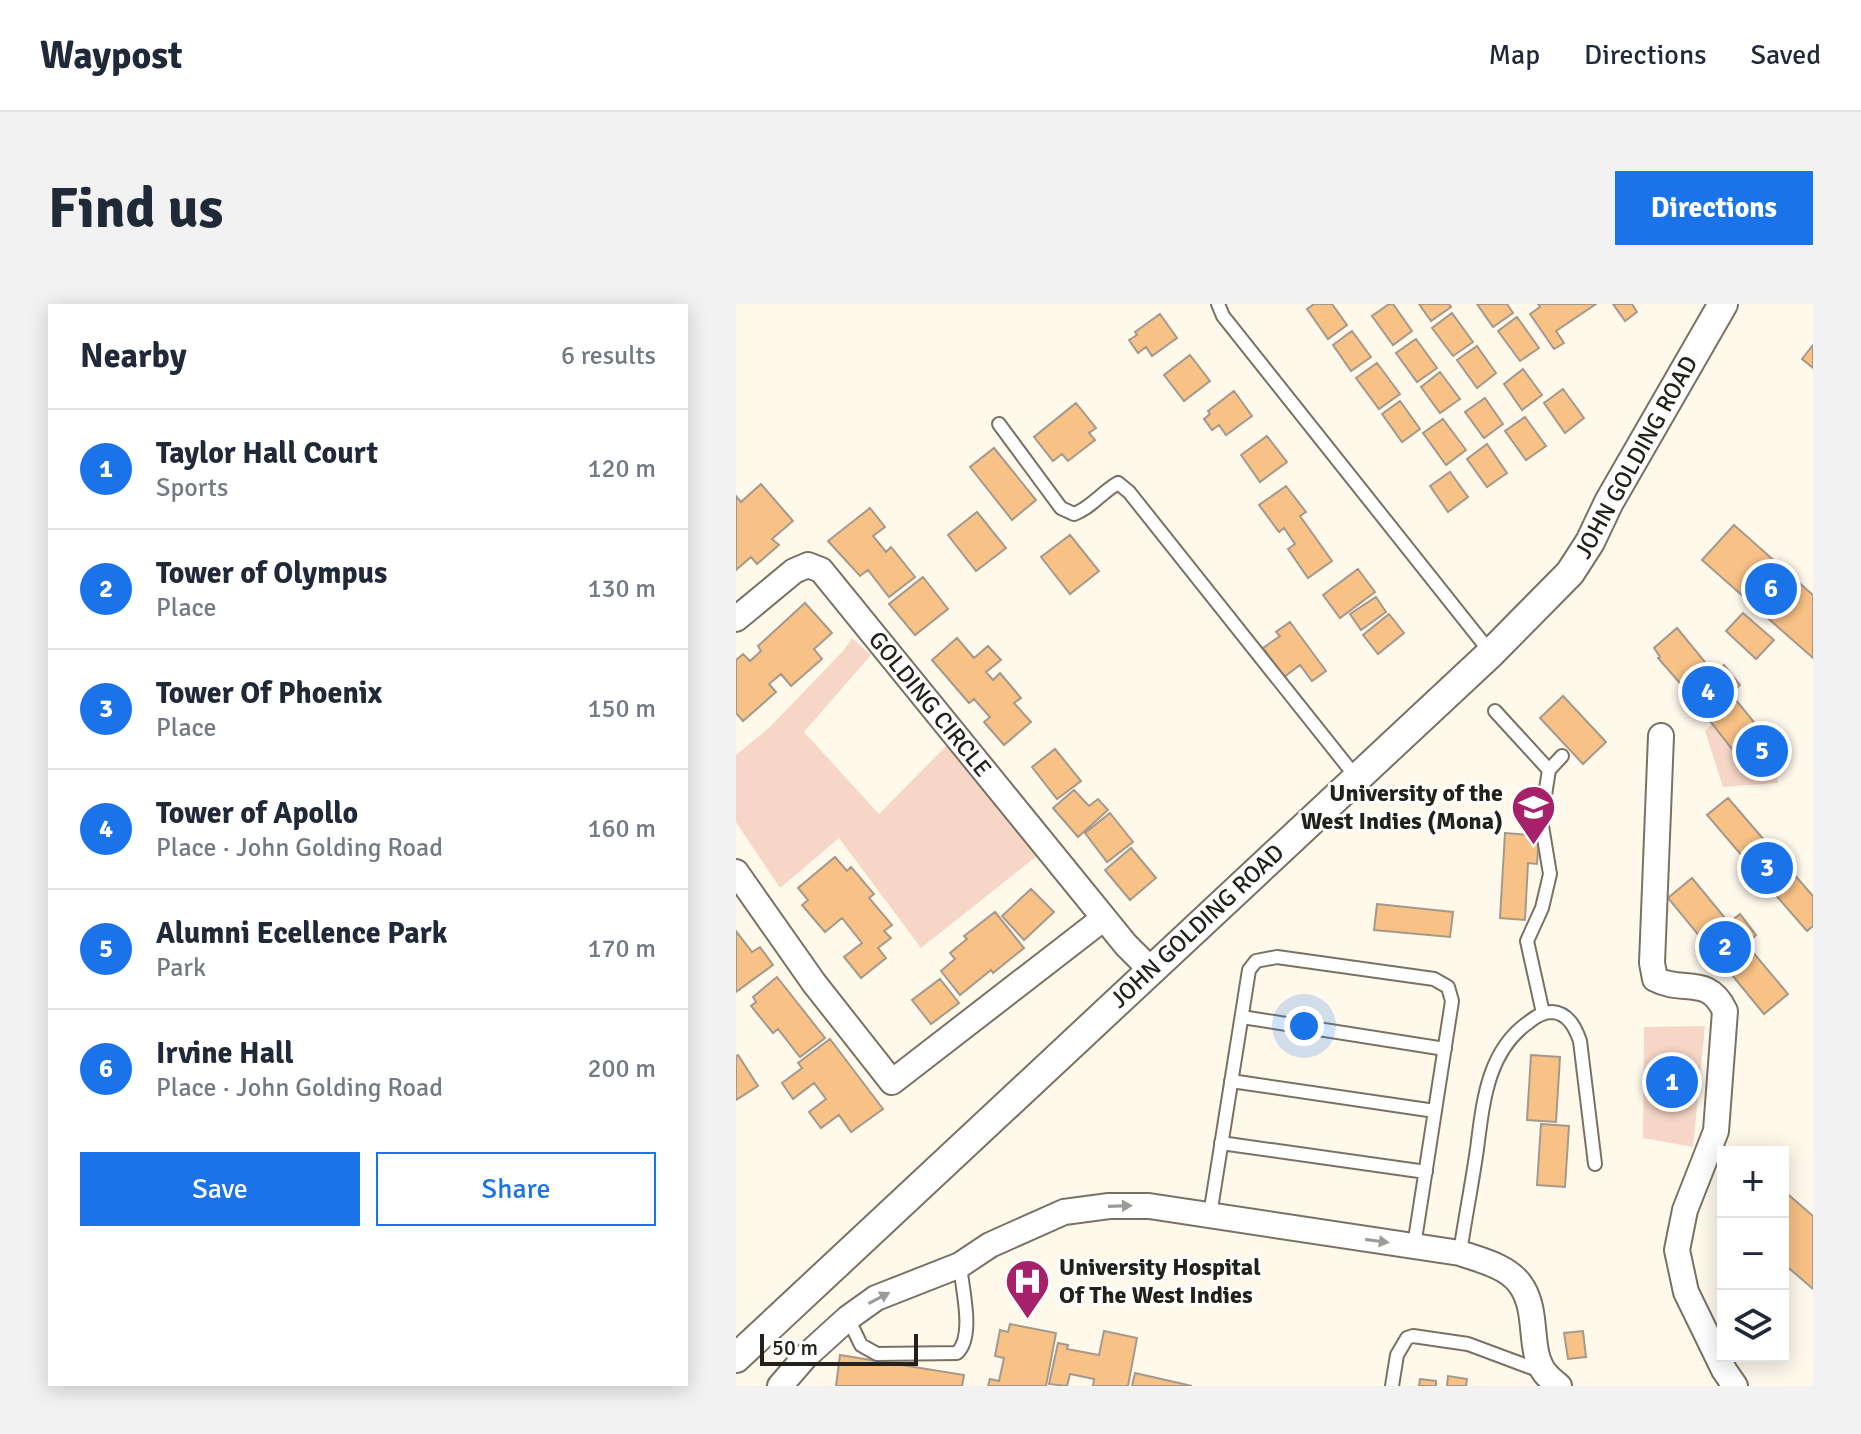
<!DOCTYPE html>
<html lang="en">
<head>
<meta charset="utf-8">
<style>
  :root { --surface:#fff; --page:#f2f2f3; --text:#1f2937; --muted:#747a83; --line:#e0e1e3; --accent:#1a73e8 }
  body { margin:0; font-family:Signika,sans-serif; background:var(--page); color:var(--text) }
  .controls { position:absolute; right:24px; bottom:24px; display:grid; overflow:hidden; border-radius:0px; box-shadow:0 4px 20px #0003 }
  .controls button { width:72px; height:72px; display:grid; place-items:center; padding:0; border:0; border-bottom:2px solid var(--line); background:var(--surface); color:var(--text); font:40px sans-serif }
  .scale { position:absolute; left:24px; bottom:20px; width:158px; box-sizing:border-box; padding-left:8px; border:4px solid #23211b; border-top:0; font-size:22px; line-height:28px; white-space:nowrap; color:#23211b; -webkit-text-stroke:6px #fff; paint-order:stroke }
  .you { position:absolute; left:568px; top:722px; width:28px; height:28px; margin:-20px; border:6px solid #fff; border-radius:50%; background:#1a73e8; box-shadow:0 0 0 12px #1a73e833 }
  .badge { display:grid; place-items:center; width:52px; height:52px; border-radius:50%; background:var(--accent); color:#fff; font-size:26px; font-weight:700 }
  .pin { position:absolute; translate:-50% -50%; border:4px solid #fff; box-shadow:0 2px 8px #0006 }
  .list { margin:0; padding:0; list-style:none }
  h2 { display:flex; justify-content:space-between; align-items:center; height:104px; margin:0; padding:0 32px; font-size:34px }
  h2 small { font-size:26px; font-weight:400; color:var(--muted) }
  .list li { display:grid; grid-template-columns:52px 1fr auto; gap:24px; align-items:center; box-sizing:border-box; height:120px; padding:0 32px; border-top:2px solid var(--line) }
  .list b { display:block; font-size:30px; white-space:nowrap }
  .list p { margin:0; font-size:26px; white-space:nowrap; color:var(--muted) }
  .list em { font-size:26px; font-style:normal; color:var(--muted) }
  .actions { display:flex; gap:16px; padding:24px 32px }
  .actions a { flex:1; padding:18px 0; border:2px solid var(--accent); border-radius:0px; text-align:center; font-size:28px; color:var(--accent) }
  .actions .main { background:var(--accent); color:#fff }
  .icon { flex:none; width:44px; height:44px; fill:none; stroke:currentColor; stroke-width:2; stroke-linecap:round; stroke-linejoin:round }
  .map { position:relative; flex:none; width:1077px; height:1082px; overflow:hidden; border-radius:0px }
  header { display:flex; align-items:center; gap:48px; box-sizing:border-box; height:112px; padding:0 40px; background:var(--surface); border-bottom:2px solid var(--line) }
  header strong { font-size:38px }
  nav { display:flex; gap:44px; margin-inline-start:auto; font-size:28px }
  .intro { display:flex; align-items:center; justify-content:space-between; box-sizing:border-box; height:192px; padding:0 48px }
  h1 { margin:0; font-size:56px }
  .button { padding:20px 36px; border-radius:0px; background:var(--accent); color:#fff; font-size:28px; font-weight:700 }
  main { display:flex; gap:48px; padding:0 48px }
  aside { flex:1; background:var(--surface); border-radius:0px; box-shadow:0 4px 20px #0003 }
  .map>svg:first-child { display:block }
  .green { fill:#f6d7c7 }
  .building { fill:#f8c186; stroke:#a5998c; stroke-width:2 }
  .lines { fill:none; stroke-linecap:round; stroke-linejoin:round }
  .service-casing { stroke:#797264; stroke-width:16 }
  .minor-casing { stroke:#797264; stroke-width:28 }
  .tertiary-casing { stroke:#797264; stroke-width:32 }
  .service { stroke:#fff; stroke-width:12 }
  .minor { stroke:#fff; stroke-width:24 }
  .tertiary { stroke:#fff; stroke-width:28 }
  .oneway { fill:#9c9b98 }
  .labels { text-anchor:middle; stroke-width:6; stroke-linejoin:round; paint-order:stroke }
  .street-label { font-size:24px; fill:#23211b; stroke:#fff }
  .poi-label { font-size:24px; font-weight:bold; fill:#23211b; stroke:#fff; text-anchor:end }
</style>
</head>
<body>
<header>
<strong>Waypost</strong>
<nav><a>Map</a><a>Directions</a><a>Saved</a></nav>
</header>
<div class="intro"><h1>Find us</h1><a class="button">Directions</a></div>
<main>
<aside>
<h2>Nearby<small>6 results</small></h2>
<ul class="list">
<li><span class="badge">1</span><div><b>Taylor Hall Court</b><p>Sports</p></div><em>120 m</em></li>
<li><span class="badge">2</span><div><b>Tower of Olympus</b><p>Place</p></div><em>130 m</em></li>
<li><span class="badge">3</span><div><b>Tower Of Phoenix</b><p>Place</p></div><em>150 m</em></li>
<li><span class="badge">4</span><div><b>Tower of Apollo</b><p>Place · John Golding Road</p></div><em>160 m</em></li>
<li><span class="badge">5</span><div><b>Alumni Ecellence Park</b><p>Park</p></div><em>170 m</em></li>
<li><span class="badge">6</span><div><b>Irvine Hall</b><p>Place · John Golding Road</p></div><em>200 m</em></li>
</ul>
<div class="actions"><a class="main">Save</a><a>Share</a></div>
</aside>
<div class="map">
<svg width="1077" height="1082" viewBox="0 0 1077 1082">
  <rect width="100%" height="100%" fill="#fff9ec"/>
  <!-- green -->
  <path class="green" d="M116 334 135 351 68 428 143 510 211 441 302 551 185 644 103 534 44 584 0 518V451L34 423 108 346Z
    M976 420 1004 455 1028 436 1037 439 1042 479 987 483 969 427Z
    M969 722 957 843 907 834 908 723Z"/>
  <!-- building -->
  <path class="building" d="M578 0H596L611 21 592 35 571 5Z
    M653 0H657L676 27 657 41 636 12Z
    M683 0H713L715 3 695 17Z
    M741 0H771L777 9 757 23Z
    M802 0H860L820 27 828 39 818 45 794 10 804 3Z
    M877 0H896L901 8 889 17Z
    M716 9 737 38 717 52 696 24Z
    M424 10 441 34 416 52 410 43 402 49 393 36 401 31 399 28Z
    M781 13 803 44 784 57 762 27Z
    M616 27 635 53 615 67 597 41Z
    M680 35 701 64 681 78 660 49Z
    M1077 41V64L1066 55Z
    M741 42 760 69 741 84 721 56Z
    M454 51 474 77 448 97 428 71Z
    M641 59 664 90 643 105 620 74Z
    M787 65 806 91 786 106 768 80Z
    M704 68 724 95 704 109 685 83Z
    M827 85 848 114 829 129 808 99Z
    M498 87 516 112 490 131 483 121 476 126 468 115 474 110 472 107Z
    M749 94 767 120 748 134 729 108Z
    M664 97 684 125 666 138 646 110Z
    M340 99 360 124 353 129 359 136 332 157 326 150 317 157 298 133Z
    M789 113 810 142 790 156 769 127Z
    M707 115 730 146 710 161 687 129Z
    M531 132 551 158 524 178 505 151Z
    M751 140 771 169 751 183 731 155Z
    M258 144 300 196 276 216 234 163Z
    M714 168 732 193 712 208 694 182Z
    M25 180 57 217 36 235 43 241 21 260 15 253 0 266V192L5 198Z
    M550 182 570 208 564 212 596 257 572 274 552 245 559 240 548 224 543 228 523 201Z
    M134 204 149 223 137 232 150 248 155 243 179 273 153 293 132 266 124 272 92 237Z
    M241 208 270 244 240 267 212 231Z
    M998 221 1077 291V354L966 256Z
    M334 231 363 267 334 290 305 253Z
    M622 265 639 288 604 314 587 291Z
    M187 273 212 305 179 331 153 300Z
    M640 293 650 308 625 326 614 310Z
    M69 299 96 329 78 345 86 355 55 382 45 370 33 380 40 388 7 417 0 409V356L7 350 14 357 25 347 22 342Z
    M1007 309 1038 336 1020 355 990 327Z
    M653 310 668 329 642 350 627 331Z
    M554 318 590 367 576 377 564 361 548 373 527 344 544 332 540 328Z
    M941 324 977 368 988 361 1004 381 995 390 1031 434 1004 455 966 407 961 411 945 391 950 386 922 354 924 353 918 344Z
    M221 334 238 354 252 342 265 356 250 368 257 376 264 369 285 394 278 399 295 418 268 441 248 418 254 413 238 395 233 399 196 356Z
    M827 392 870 438 847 460 804 414Z
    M319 445 345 477 321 495 296 463Z
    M338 486 353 502 362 495 372 506 342 533 317 504Z
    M992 494 1035 544 1040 539 1054 556 1049 560 1077 592V622L1071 627 1031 581 1022 589 1004 568 1013 560 971 511Z
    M374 509 397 538 371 558 349 529Z
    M769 529 803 532 801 560 792 559 789 616 764 614Z
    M395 544 420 574 394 596 369 566Z
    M99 553 111 567 115 563 138 590 133 594 156 621 148 627 155 634 142 644 150 654 125 674 108 653 126 639 106 614 89 628 66 601 72 596 62 584Z
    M956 574 993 619 1004 610 1020 631 1010 640 1052 690 1028 710 987 660 978 667 961 647 970 640 932 594Z
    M295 585 318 608 288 636 266 612Z
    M641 600 717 608 714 633 638 626Z
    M259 608 288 644 257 669 255 666 224 691 205 667 219 655 214 649 231 635 228 632Z
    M0 627 16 648 24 643 37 661 0 688Z
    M41 673 89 734 64 753 42 725 37 729 15 702 20 698 17 693Z
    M204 675 223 699 195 720 176 696Z
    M94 735 147 805 115 828 103 811 85 824 73 808 90 795 78 779 57 795 46 779 66 764 62 759Z
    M2 751 22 782 0 796V752Z
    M795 751 824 753 820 818 791 816Z
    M805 820 833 822 829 883 801 881Z
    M1047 886 1077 912V985L1047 959Z
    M274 1020 320 1029 310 1082H252L254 1075 263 1077 268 1054 259 1052 264 1026 272 1028Z
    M368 1027 401 1034 392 1082H357L358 1075 334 1070 331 1082 313 1080 322 1039 332 1041 331 1045 363 1051Z
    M847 1027 850 1053 832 1055 828 1029Z
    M104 1051 228 1071 226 1082H100Z
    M399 1069 456 1082H396Z
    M712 1072 731 1075 730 1082H711Z
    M684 1075 700 1077V1082H683Z"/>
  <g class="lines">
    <defs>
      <path id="service" d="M482 0 487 12 755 349
        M263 120 325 204 338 210C355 204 366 188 382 179L393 188 620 473
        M759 407 813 466
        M807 709 791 637 806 604 814 570 805 516 813 466 826 452
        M506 713 709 745
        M495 777 699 807
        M485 839 690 868
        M474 911 513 666 520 657 541 653 698 675 712 683 716 697 678 942
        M724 949C729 915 736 880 741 845 747 799 751 747 793 718 799 713 808 708 816 708 832 709 839 723 844 737L859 860
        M112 1014 125 1041 141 1050 221 1049C239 1032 226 985 224 961
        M656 1082 661 1051 671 1034 677 1032 732 1040 807 1068"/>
      <path id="minor" d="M0 315 58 267 72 261 85 266 390 641 414 665
        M925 432 916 659 919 675C947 690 972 670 989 707L980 827 949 906 941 946 950 988 988 1066 999 1082
        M0 568 78 679 156 778 368 614
        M44 1082 69 1053 112 1014 140 994 224 961 254 941 328 908 373 902H413L724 949C744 956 771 962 784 980 804 1007 791 1046 809 1069 813 1074 818 1078 823 1082"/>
      <path id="tertiary" d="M0 1054 755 349 834 269 854 238 873 198 987 0"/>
    </defs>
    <!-- service casing -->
    <use href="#service" class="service-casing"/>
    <!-- minor casing -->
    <use href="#minor" class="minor-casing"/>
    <!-- tertiary casing -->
    <use href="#tertiary" class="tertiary-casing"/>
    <!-- service -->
    <use href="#service" class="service"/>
    <!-- minor -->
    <use href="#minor" class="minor"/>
    <!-- tertiary -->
    <use href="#tertiary" class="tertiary"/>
  </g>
  <!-- one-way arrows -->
  <defs><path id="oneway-solid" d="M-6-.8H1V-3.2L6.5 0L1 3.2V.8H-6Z" transform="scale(2)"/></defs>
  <g class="oneway">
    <use href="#oneway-solid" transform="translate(384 902) rotate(-2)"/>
    <use href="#oneway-solid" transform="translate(641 937) rotate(8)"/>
    <use href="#oneway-solid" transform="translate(143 994) rotate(-28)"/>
  </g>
  <!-- icons -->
  <defs>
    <symbol id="university-pin" viewBox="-11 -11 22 30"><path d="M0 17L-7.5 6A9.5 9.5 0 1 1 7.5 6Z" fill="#a7216a" stroke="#fff"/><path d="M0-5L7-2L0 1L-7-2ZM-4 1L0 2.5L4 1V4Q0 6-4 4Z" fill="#fff"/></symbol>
    <symbol id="hospital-pin" viewBox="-11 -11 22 30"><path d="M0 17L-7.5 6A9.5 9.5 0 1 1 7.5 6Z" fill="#a7216a" stroke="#fff"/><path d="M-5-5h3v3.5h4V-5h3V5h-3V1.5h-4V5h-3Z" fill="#fff"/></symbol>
  </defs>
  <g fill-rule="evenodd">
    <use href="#university-pin" x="772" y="478" width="51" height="69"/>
    <use href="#hospital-pin" x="266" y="952" width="51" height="69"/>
  </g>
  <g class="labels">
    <!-- street labels -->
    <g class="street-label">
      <text transform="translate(900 153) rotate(-61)" y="8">JOHN GOLDING ROAD</text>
      <text transform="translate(194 400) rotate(51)" y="8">GOLDING CIRCLE</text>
      <text transform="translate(461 622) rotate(-43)" y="8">JOHN GOLDING ROAD</text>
    </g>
    <!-- poi labels -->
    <g class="poi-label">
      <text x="767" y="497">University of the<tspan x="767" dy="28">West Indies (Mona)</tspan></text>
      <text x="323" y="971" text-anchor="start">University Hospital<tspan x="323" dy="28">Of The West Indies</tspan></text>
    </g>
  </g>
</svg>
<div class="controls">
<button>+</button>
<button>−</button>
<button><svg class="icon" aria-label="layers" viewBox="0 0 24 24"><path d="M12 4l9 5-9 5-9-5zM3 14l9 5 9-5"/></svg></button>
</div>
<div class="scale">50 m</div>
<div class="you"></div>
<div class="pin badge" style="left:936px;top:778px">1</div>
<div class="pin badge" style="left:989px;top:643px">2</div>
<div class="pin badge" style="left:1031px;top:564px">3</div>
<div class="pin badge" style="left:972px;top:388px">4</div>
<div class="pin badge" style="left:1026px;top:447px">5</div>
<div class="pin badge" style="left:1035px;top:285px">6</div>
</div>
</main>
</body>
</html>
